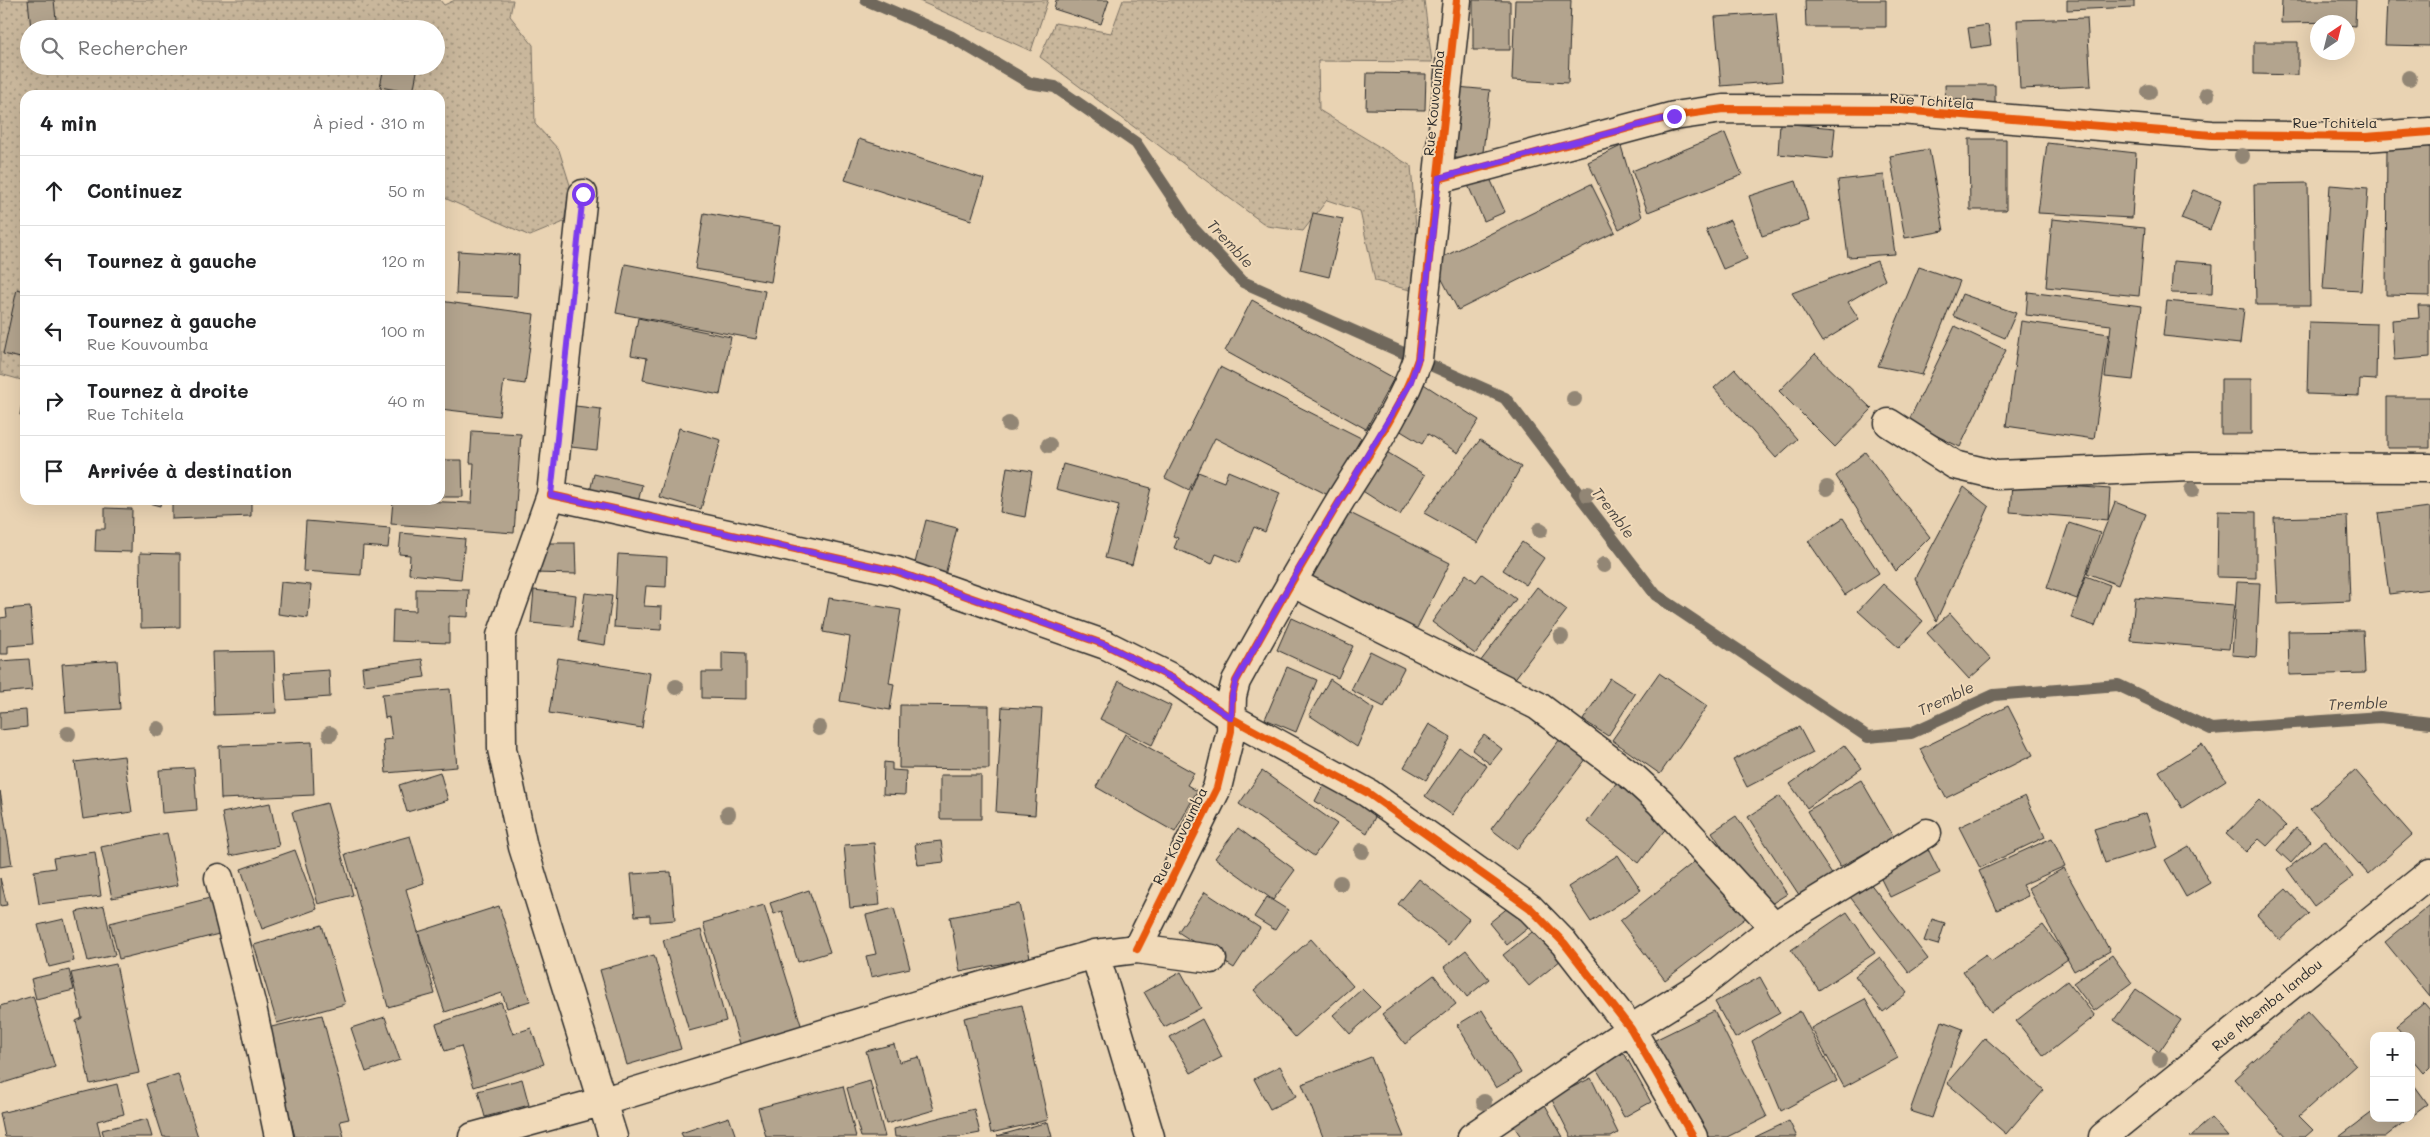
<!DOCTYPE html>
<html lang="fr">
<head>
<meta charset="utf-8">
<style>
  :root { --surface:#fff; --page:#f2f2f2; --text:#202124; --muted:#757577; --line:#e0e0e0 }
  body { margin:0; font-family:Mali,sans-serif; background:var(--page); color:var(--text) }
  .controls { position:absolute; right:15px; bottom:15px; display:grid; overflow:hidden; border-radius:10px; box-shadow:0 5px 20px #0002 }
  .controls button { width:45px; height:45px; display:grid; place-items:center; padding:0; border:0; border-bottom:1px solid var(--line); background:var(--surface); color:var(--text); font:25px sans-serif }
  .compass { position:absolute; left:2310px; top:15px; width:45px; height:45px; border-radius:50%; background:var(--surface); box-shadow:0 5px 20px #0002; rotate:35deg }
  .stop { position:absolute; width:15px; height:15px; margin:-11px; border:4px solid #7c3aed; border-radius:50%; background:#fff }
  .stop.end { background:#7c3aed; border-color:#fff; box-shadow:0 1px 5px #0008 }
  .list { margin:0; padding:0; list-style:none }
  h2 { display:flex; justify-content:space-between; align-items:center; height:65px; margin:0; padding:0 20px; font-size:21px }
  h2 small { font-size:16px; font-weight:400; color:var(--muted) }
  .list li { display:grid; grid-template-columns:32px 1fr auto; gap:15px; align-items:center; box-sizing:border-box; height:70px; padding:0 20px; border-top:1px solid var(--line) }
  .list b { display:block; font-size:19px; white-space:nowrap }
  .list p { margin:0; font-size:16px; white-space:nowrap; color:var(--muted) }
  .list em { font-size:16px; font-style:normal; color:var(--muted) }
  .icon { flex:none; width:28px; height:28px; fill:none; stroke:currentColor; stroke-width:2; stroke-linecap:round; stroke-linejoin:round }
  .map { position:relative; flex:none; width:2430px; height:1137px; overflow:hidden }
  .search { position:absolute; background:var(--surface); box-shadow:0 5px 20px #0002; left:20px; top:20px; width:425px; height:55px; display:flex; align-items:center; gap:12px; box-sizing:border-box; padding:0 18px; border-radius:28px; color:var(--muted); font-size:19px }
  .panel { position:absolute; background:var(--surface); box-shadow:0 5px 20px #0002; left:20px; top:90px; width:425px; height:415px; border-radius:15px }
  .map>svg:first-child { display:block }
  .grass { fill:url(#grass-dots); stroke:#7a7164; fill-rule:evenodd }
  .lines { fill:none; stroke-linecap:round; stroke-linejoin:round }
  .stream { stroke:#70685c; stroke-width:12 }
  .building { fill:#b3a48e; stroke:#2b2b2b }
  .minor-casing { stroke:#2b2b2b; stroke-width:31 }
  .minor { stroke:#f1dab9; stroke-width:28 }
  .cycleway-casing { stroke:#f1dab9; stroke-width:11 }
  .cycleway { stroke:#e8590c; stroke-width:8 }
  .tree { fill:#928675 }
  .route { stroke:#7c3aed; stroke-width:6 }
  .labels { text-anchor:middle; stroke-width:4; stroke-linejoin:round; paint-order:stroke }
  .street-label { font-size:14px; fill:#2b2b2b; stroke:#f1dab9 }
  .water-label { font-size:15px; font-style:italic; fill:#484440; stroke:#f1dab9 }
</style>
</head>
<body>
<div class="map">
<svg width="2430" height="1137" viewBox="0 0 2430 1137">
  <defs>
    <pattern id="grass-dots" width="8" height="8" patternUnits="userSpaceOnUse" patternTransform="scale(1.25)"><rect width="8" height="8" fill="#c9b79c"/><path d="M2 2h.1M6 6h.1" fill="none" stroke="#a3957f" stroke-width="1.8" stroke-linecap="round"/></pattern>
  </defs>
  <rect width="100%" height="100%" fill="#e9d3b3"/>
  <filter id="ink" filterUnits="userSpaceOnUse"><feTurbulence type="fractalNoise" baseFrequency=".02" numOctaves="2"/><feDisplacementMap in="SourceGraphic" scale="10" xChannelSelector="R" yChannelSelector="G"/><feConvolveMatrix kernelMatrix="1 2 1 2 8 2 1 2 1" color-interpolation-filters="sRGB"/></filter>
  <g filter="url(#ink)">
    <!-- grass -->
    <path class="grass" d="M0 0H440L444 5 455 0H513L510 16 533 45 535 124 559 150 570 185 564 222 530 236 440 196V95H25V381L0 374ZM29 29H436V66H29Z
      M917 0H1048L1031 51Z
      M1123 0H1424L1432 62 1318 61 1319 110 1411 166 1418 253 1410 290 1375 281 1360 211 1327 200 1303 231 1267 226 1040 57 1055 23 1111 33Z"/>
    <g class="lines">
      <!-- stream -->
      <path class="stream" d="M866 0 950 36 1030 83 1055 87 1136 143 1192 227 1243 282 1505 398 1656 595 1868 737 1911 733 1994 695 2118 685 2211 729 2380 717 2430 723"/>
    </g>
    <!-- building -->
    <path class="building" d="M28 0H54L57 29H31Z
      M1056 0H1109L1101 24 1054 9Z
      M1473 0 1510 1V50H1473Z
      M1515 0H1571L1568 83 1512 80Z
      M1805 0H1886V27H1806Z
      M2067 0H2134V7L2067 10Z
      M2282 0H2356L2355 26 2348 25V22L2281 23Z
      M2387 0H2430V46L2385 45Z
      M1776 13 1782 81 1721 86 1715 17Z
      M2087 18 2091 86 2020 89 2017 20Z
      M1988 25 1991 45 1971 48 1968 28Z
      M2254 42H2298V75L2254 74Z
      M384 66H418L413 93 380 87Z
      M1367 73 1426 74 1425 110 1366 109Z
      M1945 85H1995V110L1946 111Z
      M1457 87 1490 90 1482 161 1448 157Z
      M1780 123 1835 128 1832 159 1778 154Z
      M1725 133 1742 175 1648 212 1632 171Z
      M859 139 984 179 971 220 845 180Z
      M1969 139H2006V210H1970Z
      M2387 141 2430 142V296L2386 295Z
      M2047 143 2136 153 2132 218 2038 213Z
      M1621 146 1642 217 1619 229 1588 162Z
      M1929 149 1944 231 1905 238 1890 156Z
      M1488 174 1505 212 1484 221 1467 183Z
      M1884 175 1895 254 1848 257 1838 180Z
      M1796 181 1809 221 1762 236 1749 196Z
      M2308 183 2310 305H2256L2254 184Z
      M1591 184 1615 232 1458 310 1433 262Z
      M2330 185 2368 188 2361 291 2323 289Z
      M2193 190 2221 201 2210 230 2181 219Z
      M704 213 780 226 771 282 695 269Z
      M1313 213 1343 219 1329 277 1300 270Z
      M2052 219 2145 228 2139 296 2046 287Z
      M1730 220 1747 259 1723 269 1706 230Z
      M458 251 519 255 517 297 456 294Z
      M1877 261 1885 280 1848 302 1859 319 1822 342 1792 293Z
      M2173 261 2213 264 2212 294 2171 293Z
      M625 264 765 291 756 339 616 313Z
      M1919 267 1960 281 1922 375 1878 366Z
      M17 289 25 291V359L3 354Z
      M2028 292 2142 306 2133 380 2105 377 2111 325 2026 315Z
      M1962 294 2016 313 2005 338 1953 316Z
      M1252 300 1394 378 1366 429 1225 351Z
      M440 301 534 314 525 384 504 381 499 416 440 409Z
      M2167 301 2244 309 2240 344 2163 336Z
      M2418 305H2430V357L2394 360 2392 320 2419 318Z
      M638 318 731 337 720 395 643 380 647 358 631 355Z
      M2021 321 2109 334 2094 439 2006 426Z
      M2309 322 2377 324 2376 380 2360 379 2359 396 2307 394Z
      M1955 326 2006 350 1960 447 1908 422Z
      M1815 354 1872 409 1835 447 1779 391Z
      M1220 367 1361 438 1332 497 1215 438 1189 490 1165 478Z
      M1735 369 1797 439 1776 458 1714 388Z
      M2221 379H2251V434H2221Z
      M1422 383 1479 420 1458 453 1428 434 1422 444 1394 427Z
      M23 397H25V416L20 415Z
      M2387 397H2430V448H2387Z
      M567 405 601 409 597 450 562 446Z
      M679 428 721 440 701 509 659 497Z
      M472 431 521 434 514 533 391 524 393 500 472 503 474 463H470Z
      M1480 440 1521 467 1478 543 1424 513Z
      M1385 451 1425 475 1400 515 1361 490Z
      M1865 452 1930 537 1896 571 1836 476Z
      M440 460H462L463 497H440Z
      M1063 464 1151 488 1132 565 1105 558 1119 505 1056 489Z
      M1007 467 1032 471 1025 517 1000 512Z
      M1228 471 1280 493 1265 532 1254 527 1239 563 1216 554 1212 564 1174 548 1178 538 1173 536 1198 472 1224 482Z
      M594 474 642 485 636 511 588 500Z
      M2012 482 2110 489 2108 520 2010 512Z
      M1964 487 1989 507 1936 621 1915 578Z
      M137 500H161L160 506Z
      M172 500H251V516L172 519Z
      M2115 502 2146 514 2118 585 2087 573Z
      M2430 507V589L2389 594 2378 513Z
      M105 508 132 509 131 552 95 551 96 529H105Z
      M1346 511 1450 563 1416 630 1312 578Z
      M2218 511 2256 512V578L2217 577Z
      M2347 516 2350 601 2278 604 2274 518Z
      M1843 518 1879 573 1845 595 1808 541Z
      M926 520 957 528 945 575 914 567Z
      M306 521 390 528 388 548 363 546 361 575 303 571Z
      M2069 523 2100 533 2077 599 2047 588Z
      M401 533 465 539 461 579 409 574 410 555 399 554Z
      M1522 542 1544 558 1526 585 1503 570Z
      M532 543H575L576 574 533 573Z
      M140 553 180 554V627L141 628Z
      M618 554 667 557 666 587 646 586 644 606 662 607 661 630 614 627Z
      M1466 574 1476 582 1482 574 1516 599 1475 654 1432 622Z
      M2086 576 2110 585 2095 626 2071 618Z
      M281 582 311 585 308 618 278 614Z
      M2237 582 2260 583 2256 657 2232 655Z
      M1883 584 1923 621 1899 648 1858 611Z
      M1537 587 1567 610 1510 685 1480 662Z
      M416 589 469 590 468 617 449 616V643L392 641 393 610 416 611Z
      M534 590 576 595 573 627 531 623Z
      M585 593 612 596 605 645 578 641Z
      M2135 597 2234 605 2229 649 2131 641Z
      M829 598 901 610 889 683 894 684 890 710 840 701 850 637 823 632Z
      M30 607 33 644 8 646V654H0V618L7 617 6 609Z
      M1950 613 1991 659 1969 679 1927 633Z
      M1291 618 1353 646 1338 678 1277 650Z
      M2363 630 2365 673 2289 675 2288 631Z
      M274 651 276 713 214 715 212 652Z
      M1370 651 1404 668 1384 707 1351 690Z
      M722 652 746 653V699L702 698V672H722Z
      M558 658 650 673 642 728 549 713Z
      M29 659 32 690 0 693V661Z
      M422 659 425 677 364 685 362 667Z
      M117 660 120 709 66 713 62 664Z
      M1287 667 1317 680 1296 732 1265 719Z
      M329 670 330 697 287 700 284 673Z
      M1659 673 1707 706 1660 774 1612 740Z
      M1610 678 1635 694 1608 736 1583 720Z
      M1330 679 1374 709 1357 747 1309 715Z
      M1119 681 1171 706 1152 745 1100 719Z
      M450 689 457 767 386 773 383 740 392 739 389 717 385 718 382 694Z
      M900 705 989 706V769L899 768Z
      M2008 706 2033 755 1946 798 1920 749Z
      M1002 707 1042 709 1035 815 996 812Z
      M26 710 27 727 0 730V712Z
      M1429 724 1451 737 1426 780 1404 767Z
      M1799 727 1813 753 1747 787 1733 760Z
      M1567 730 1593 750 1517 849 1491 829Z
      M1125 734 1194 773 1187 785 1197 791 1175 832 1096 787Z
      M1484 735 1502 749 1490 764 1472 750Z
      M312 742 314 795 221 799 219 746Z
      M2202 744 2226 780 2182 808 2159 771Z
      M1844 745 1862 768 1807 808 1790 784Z
      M1459 747 1487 766 1452 815 1425 796Z
      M124 756 132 812 83 819 75 762Z
      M884 762 892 763V770L906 771 905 795 883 794Z
      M194 768 197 810 162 813 159 770Z
      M2355 770 2412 835 2368 874 2310 809Z
      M1262 771 1337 824 1314 856 1239 804Z
      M440 772 448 800 407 812 399 785Z
      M940 775H981V819H940Z
      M1327 778 1380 807 1367 833 1315 801Z
      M1861 780 1894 837 1840 867 1807 811Z
      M1617 782 1670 823 1639 863 1587 822Z
      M0 791 12 865 0 867Z
      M1780 796 1837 882 1805 904 1748 817Z
      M2025 796 2045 837 1980 868 1959 827Z
      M2259 800 2286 826 2267 846 2259 839 2246 852 2226 834Z
      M270 803 279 846 230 856 222 813Z
      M327 803 353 895 318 904 292 812Z
      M2146 813 2157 847 2105 863 2094 829Z
      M1736 816 1787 894 1763 909 1712 832Z
      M1238 828 1295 870 1273 900 1215 858Z
      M2296 828 2311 841 2291 863 2277 850Z
      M167 833 178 885 112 898 101 847Z
      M410 836 424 883 406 889 435 994 388 1007 345 854Z
      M2052 838 2065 866 2022 885 2028 896 1997 910 1979 871Z
      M2325 840 2353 877 2314 906 2287 869Z
      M941 841 944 862 918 865 915 844Z
      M874 843 880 905 850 908 844 845Z
      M1926 845 1940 873 1890 897 1876 869Z
      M2189 846 2210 883 2186 897 2165 860Z
      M295 850 317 909 262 929 241 869Z
      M95 852 101 896 39 904 34 871 55 868 53 858Z
      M1618 855 1641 890 1591 922 1568 887Z
      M1699 858 1752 913 1665 980 1620 921Z
      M2064 868 2110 951 2074 971 2028 888Z
      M671 872 675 920 650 922V915L635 916 631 874Z
      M0 878 7 905 0 906Z
      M1866 878 1928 959 1909 973 1847 893Z
      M1419 879 1469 919 1448 945 1398 904Z
      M2286 889 2309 914 2280 940 2257 915Z
      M809 890 830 952 798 962 782 911 774 914 770 903Z
      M1205 892 1260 928 1234 968 1178 932Z
      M1267 897 1288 910 1275 930 1254 917Z
      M210 898 219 934 119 959 110 923Z
      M1515 902 1533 924 1507 945 1489 923Z
      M1019 904 1030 958 960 972 950 917Z
      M764 905 802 1028 741 1047 703 923Z
      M2430 905V997L2385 942Z
      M104 906 115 955 88 961 76 912Z
      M499 906 530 1001 507 1008 502 993 445 1012 418 932Z
      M894 908 910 968 871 977 866 956 876 954 866 915Z
      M1847 912 1875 953 1819 990 1791 950Z
      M64 919 74 961 49 967 38 925Z
      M1932 919 1945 923 1938 945 1924 941Z
      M322 925 345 1004 277 1023 254 945Z
      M2043 925 2068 959 1991 1012 1963 971 1986 955 1991 962Z
      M1536 929 1561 960 1529 986 1503 955Z
      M701 930 726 1021 689 1031 663 940Z
      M1311 939 1353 986 1295 1037 1254 990Z
      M1466 950 1489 979 1467 997 1444 967Z
      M654 955 681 1049 627 1065 600 970Z
      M2112 955 2132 983 2094 1011 2073 983Z
      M1880 957 1907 993 1883 1012 1855 976Z
      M116 964 139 1073 90 1084 76 1021 82 1018 71 973Z
      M69 970 74 990 36 999 31 979Z
      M1181 972 1201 1008 1164 1027 1144 992Z
      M1434 975 1456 1004 1405 1044 1382 1014Z
      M1760 977 1780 1013 1735 1038 1715 1002Z
      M2067 981 2095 1016 2044 1056 2016 1021Z
      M1362 989 1380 1007 1350 1034 1333 1015Z
      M2136 989 2181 1020 2159 1052 2114 1020Z
      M33 996 55 1067 0 1084V1006Z
      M1865 999 1898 1058 1844 1087 1811 1028Z
      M501 1002 513 1034 531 1028 544 1064 474 1087 461 1046 445 1051 436 1024Z
      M2424 1003 2430 1010V1067L2424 1073 2411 1058V1036H2404L2396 1026Z
      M1022 1005 1048 1120 991 1133 964 1018Z
      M1482 1010 1521 1073 1496 1088 1457 1025Z
      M1714 1011 1767 1117 1727 1137H1701L1653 1041Z
      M1800 1011 1837 1081 1781 1111 1752 1041Z
      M2308 1012 2356 1065 2299 1116 2313 1130 2305 1137H2287L2234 1079Z
      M322 1015 349 1119 340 1121 344 1137H295L267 1028Z
      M385 1017 400 1060 366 1072 351 1028Z
      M1202 1019 1222 1057 1191 1073 1170 1037Z
      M1942 1021 1963 1029 1932 1118 1910 1111Z
      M1985 1038 2044 1090 2006 1134 1947 1083Z
      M894 1044 899 1062 919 1057 934 1110 886 1124 866 1051Z
      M1624 1053 1651 1102 1624 1117 1596 1068Z
      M1371 1057 1404 1137H1323L1302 1084Z
      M1280 1066 1296 1096 1270 1109 1254 1079Z
      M178 1074 198 1137H163L146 1084Z
      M1591 1078 1618 1133 1611 1137H1571L1551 1098Z
      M522 1079 529 1105 485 1117 478 1091Z
      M870 1081 885 1137H861L847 1088Z
      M2412 1082 2428 1104 2411 1117V1082Z
      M117 1084 124 1114 97 1121 101 1137H5L0 1113Z
      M843 1086 856 1137H766L758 1108Z
      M1544 1103 1563 1137H1521L1510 1120Z
      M974 1109 980 1133 959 1137H895L894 1129Z
      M2374 1111V1118H2409L2385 1137H2339Z
      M729 1117 736 1137H683L681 1133Z
      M2211 1118 2228 1137H2190Z
      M147 1119 152 1137H104L102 1130Z
      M1789 1121 1797 1137H1755Z
      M1048 1122 1052 1137 997 1136Z"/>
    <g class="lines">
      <defs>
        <path id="minor" d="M1439 179 1674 116 1723 109 1900 110 2212 135 2366 137 2430 132
          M583 194 551 495 501 636 502 749 523 847 613 1137
          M1889 423 1955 465 1997 475 2190 467 2430 468
          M551 495 895 571 1106 645 1174 679 1231 718 1368 793 1530 908 1564 943 1631 1029 1693 1137
          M1291 582 1538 706 1634 778 1660 802 1774 927
          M219 878 252 1007 279 1137
          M1137 949 1217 788 1231 731 1232 696 1236 681C1270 619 1305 559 1341 499 1369 454 1401 409 1418 359L1457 0
          M1095 954 1150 1137
          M473 1137 604 1101 940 998 1095 954 1137 949 1212 959
          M1472 1137 1631 1029 1700 986 1774 927 1927 833
          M2103 1137 2430 873"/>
      </defs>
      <!-- minor casing -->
      <use href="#minor" class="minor-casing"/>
      <!-- minor -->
      <use href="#minor" class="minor"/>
      <defs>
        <path id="cycleway" d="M1439 179 1674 116 1723 109 1900 110 2212 135 2366 137 2430 132
          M551 495 895 571 1106 645 1174 679 1231 718 1368 793 1530 908 1564 943 1631 1029 1693 1137
          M1137 949 1217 788 1231 731 1232 696 1236 681C1270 619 1305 559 1341 499 1369 454 1401 409 1418 359L1457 0"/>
      </defs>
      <!-- cycleway casing -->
      <use href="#cycleway" class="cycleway-casing"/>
      <!-- cycleway -->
      <use href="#cycleway" class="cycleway"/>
    </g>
    <!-- trees -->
    <g class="tree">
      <circle cx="2409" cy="78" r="8"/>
      <circle cx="2149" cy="92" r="8"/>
      <circle cx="2207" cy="95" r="8"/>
      <circle cx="2242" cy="156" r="8"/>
      <circle cx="1574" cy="399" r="8"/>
      <circle cx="1009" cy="424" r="8"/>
      <circle cx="1049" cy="445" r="8"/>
      <circle cx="1827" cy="488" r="8"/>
      <circle cx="2192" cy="490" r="8"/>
      <circle cx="1587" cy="494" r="8"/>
      <circle cx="1540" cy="530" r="8"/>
      <circle cx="1604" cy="565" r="8"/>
      <circle cx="1561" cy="637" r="8"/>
      <circle cx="676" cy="687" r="8"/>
      <circle cx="819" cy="728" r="8"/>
      <circle cx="158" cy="729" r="8"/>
      <circle cx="68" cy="734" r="8"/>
      <circle cx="330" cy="734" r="8"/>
      <circle cx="728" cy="814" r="8"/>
      <circle cx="1362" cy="851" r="8"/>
      <circle cx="1340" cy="883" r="8"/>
      <circle cx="2160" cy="1059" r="8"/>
      <circle cx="1484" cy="1102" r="8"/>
    </g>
  </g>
  <g class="lines" filter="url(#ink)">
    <!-- route -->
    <path class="route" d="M583 194 551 495 895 571 1106 645 1174 679 1231 718 1232 696 1236 681 1291 582 1410 384 1418 359 1439 178 1674 116"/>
  </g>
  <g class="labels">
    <!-- street labels -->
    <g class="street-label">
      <text transform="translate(1932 101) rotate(4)" y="5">Rue Tchitela</text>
      <text transform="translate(1434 103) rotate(-84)" y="5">Rue Kouvoumba</text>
      <text x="2335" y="128">Rue Tchitela</text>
      <text transform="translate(1180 836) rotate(-64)" y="5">Rue Kouvoumba</text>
      <text transform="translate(2267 1005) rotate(-39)" y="5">Rue Mbemba landou</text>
    </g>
    <!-- water labels -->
    <g class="water-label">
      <text transform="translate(1230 244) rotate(47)" y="5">Tremble</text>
      <text transform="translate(1613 513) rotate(53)" y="5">Tremble</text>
      <text transform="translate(1946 699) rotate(-25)" y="5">Tremble</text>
      <text transform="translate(2358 704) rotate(-2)" y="5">Tremble</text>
    </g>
  </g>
</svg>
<div class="controls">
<button>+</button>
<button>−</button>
</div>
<svg class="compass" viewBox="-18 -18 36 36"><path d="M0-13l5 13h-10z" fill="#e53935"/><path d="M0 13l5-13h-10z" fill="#757577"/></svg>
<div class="stop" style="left:583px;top:194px"></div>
<div class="stop end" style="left:1674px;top:116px"></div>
<div class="search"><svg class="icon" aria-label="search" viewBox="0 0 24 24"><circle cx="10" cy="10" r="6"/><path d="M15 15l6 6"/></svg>Rechercher</div>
<section class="panel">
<h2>4 min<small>À pied · 310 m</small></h2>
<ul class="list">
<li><svg class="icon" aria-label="ahead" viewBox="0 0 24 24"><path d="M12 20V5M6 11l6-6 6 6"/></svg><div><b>Continuez</b></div><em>50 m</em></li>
<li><svg class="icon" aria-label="left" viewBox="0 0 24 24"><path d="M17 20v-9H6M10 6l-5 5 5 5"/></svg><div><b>Tournez à gauche</b></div><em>120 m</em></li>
<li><svg class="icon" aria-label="left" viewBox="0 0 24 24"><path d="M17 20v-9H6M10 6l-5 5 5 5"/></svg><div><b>Tournez à gauche</b><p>Rue Kouvoumba</p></div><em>100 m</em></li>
<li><svg class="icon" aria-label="right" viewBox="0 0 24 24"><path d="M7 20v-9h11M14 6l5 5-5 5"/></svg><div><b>Tournez à droite</b><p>Rue Tchitela</p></div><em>40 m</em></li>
<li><svg class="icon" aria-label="arrive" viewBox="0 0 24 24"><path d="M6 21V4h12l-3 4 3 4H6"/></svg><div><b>Arrivée à destination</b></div></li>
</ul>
</section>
</div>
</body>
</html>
